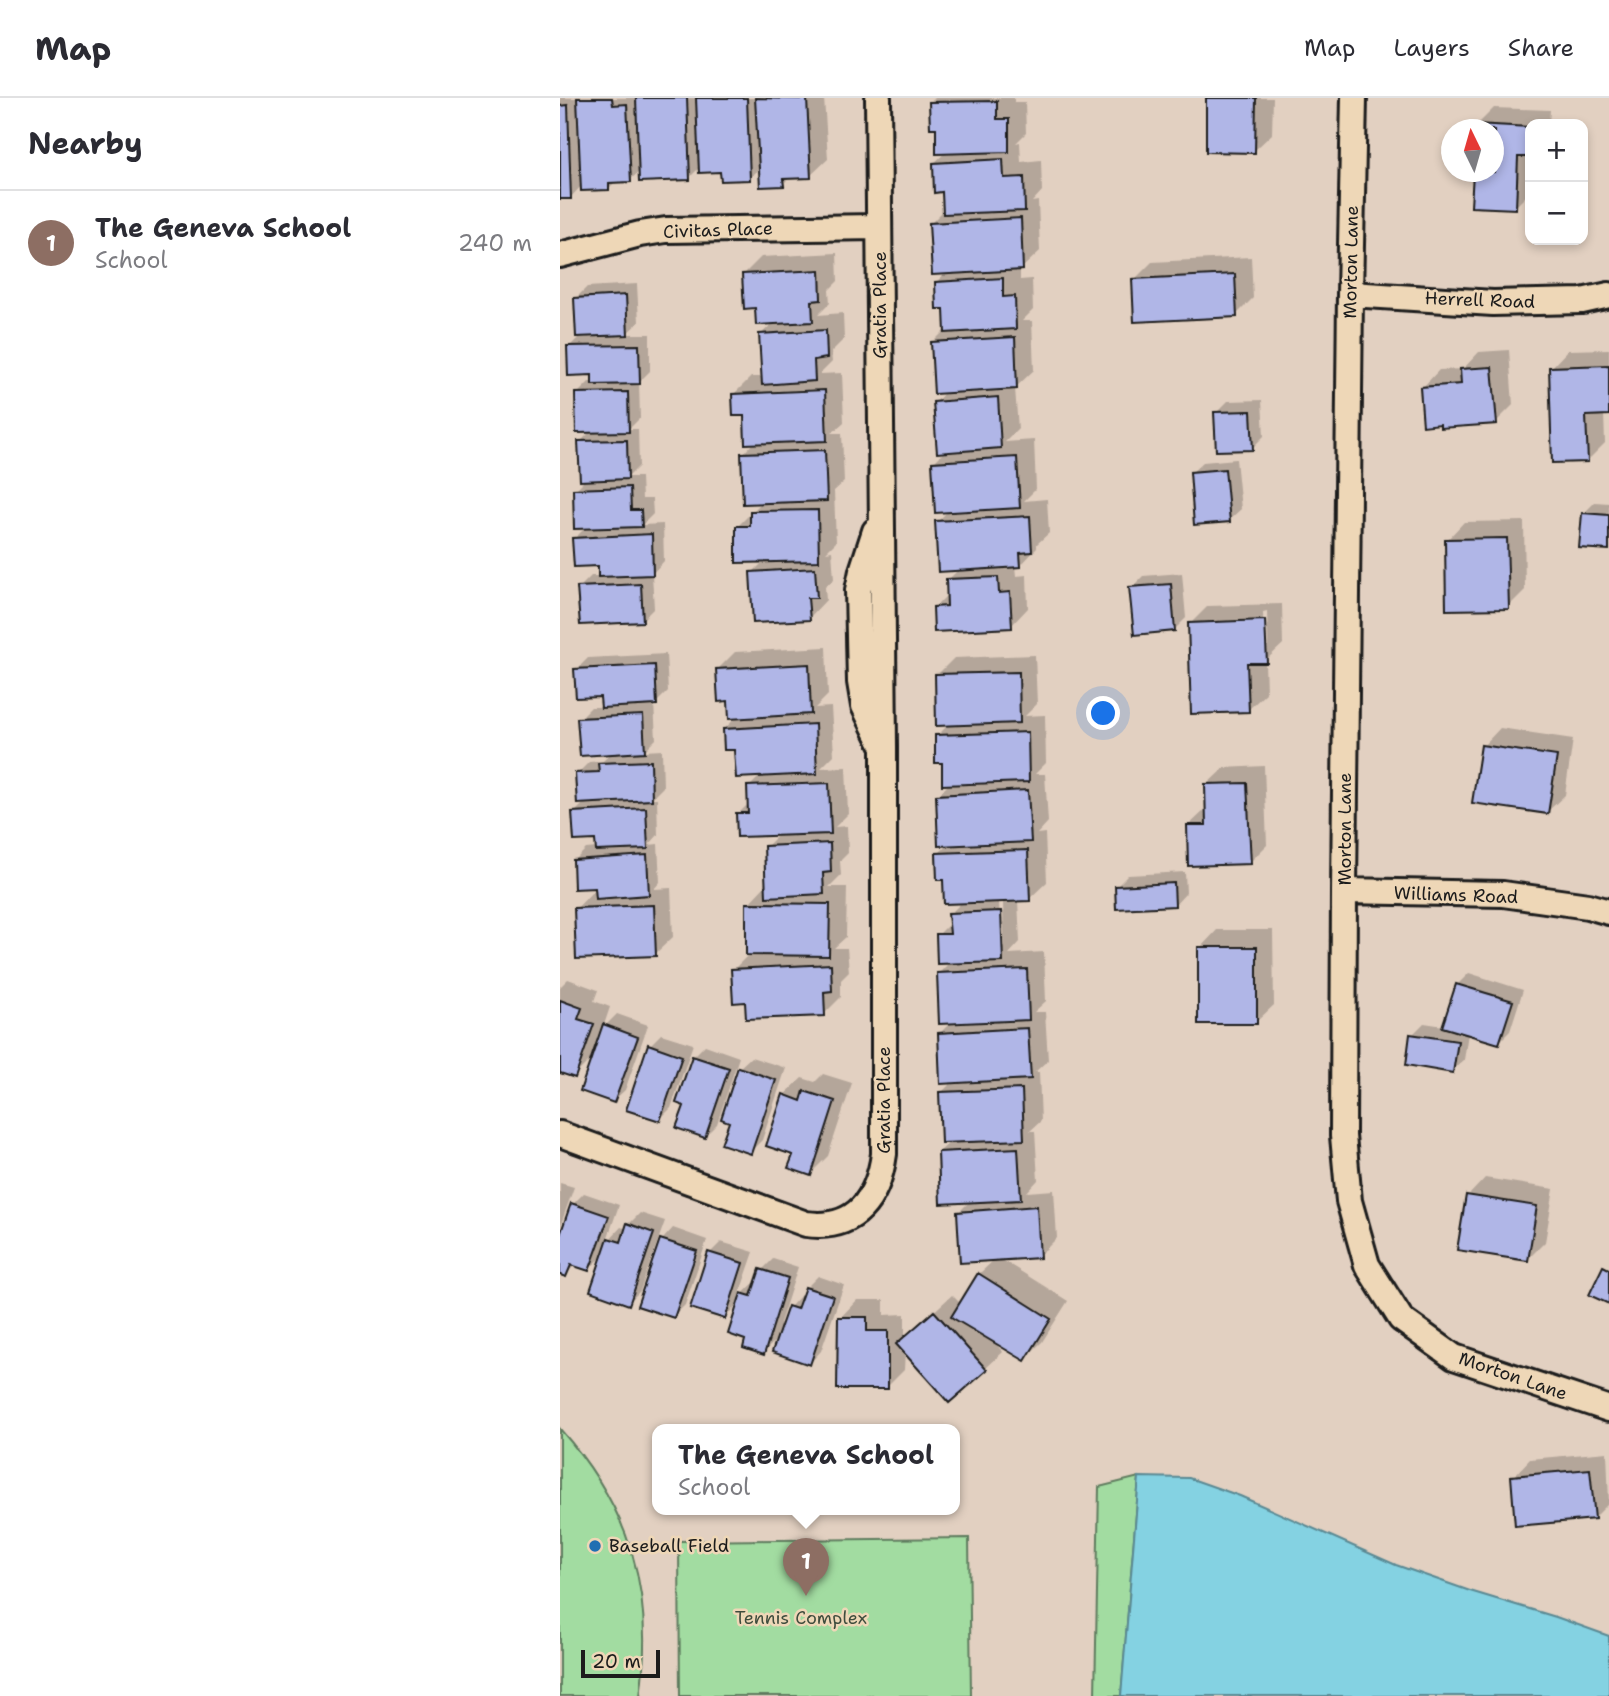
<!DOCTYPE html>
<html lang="en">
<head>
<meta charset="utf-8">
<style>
  :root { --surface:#fff; --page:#f2f2f3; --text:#2b2b33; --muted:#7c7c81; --line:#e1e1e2; --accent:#1f6fb2 }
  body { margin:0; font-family:"Shantell Sans",sans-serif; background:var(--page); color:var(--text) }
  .controls { position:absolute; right:21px; top:21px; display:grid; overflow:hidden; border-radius:14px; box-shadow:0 4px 10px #0003 }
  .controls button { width:63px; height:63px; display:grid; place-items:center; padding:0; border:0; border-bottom:2px solid var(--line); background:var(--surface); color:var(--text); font:35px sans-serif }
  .compass { position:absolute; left:881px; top:21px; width:63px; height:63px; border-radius:50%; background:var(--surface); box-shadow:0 4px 10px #0003; rotate:355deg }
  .scale { position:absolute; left:21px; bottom:18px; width:79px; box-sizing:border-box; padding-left:7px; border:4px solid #1c1c1c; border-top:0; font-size:19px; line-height:24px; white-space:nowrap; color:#1c1c1c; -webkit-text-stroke:5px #eed7b7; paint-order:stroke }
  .you { position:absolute; left:544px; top:616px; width:24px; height:24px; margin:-18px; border:5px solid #fff; border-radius:50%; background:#1a73e8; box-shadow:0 0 0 10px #1a73e833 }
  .badge { display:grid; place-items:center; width:46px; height:46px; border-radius:50%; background:var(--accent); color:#fff; font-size:23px; font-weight:700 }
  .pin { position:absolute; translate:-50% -58px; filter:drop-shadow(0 2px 4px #0008) }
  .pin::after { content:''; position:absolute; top:37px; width:24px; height:21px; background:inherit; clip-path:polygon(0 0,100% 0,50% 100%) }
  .popup { position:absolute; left:92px; top:1326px; width:308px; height:91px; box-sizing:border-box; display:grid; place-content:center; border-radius:14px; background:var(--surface); filter:drop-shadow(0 2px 5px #0005); font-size:23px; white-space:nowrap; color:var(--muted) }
  .popup b { font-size:26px; color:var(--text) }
  .popup::after { content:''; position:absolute; left:50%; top:100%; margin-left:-14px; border:14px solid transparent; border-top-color:var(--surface) }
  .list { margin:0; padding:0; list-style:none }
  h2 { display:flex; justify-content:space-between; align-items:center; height:91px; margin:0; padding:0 28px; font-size:30px }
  h2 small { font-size:23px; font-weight:400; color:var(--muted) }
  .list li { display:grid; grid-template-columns:46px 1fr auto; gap:21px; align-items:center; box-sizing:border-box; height:105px; padding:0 28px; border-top:2px solid var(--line) }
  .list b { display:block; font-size:26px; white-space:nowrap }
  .list p { margin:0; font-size:23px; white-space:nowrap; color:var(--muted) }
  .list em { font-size:23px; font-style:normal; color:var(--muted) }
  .map { position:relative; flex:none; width:1049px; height:1598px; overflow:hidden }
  header { display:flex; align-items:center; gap:42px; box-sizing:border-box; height:98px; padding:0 35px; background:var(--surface); border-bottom:2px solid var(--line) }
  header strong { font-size:33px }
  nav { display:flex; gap:38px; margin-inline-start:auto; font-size:24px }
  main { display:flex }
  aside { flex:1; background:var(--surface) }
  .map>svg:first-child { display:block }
  .green { fill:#a2dca1; stroke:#5f7c5e; stroke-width:2 }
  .water { fill:#84d2e2; stroke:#5a8993; stroke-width:2 }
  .shadow { fill:#0003; fill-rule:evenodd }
  .building { fill:#b0b6e7; stroke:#1c1c1c; stroke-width:2 }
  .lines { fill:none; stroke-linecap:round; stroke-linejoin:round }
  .street-casing { stroke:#1c1c1c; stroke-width:30 }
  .street { stroke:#eed7b7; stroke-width:24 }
  .poi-dot { fill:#1f6fb2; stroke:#eed7b7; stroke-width:2.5 }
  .labels { text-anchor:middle; stroke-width:5; stroke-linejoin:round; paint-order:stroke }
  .street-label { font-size:18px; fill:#1c1c1c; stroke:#eed7b7 }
  .poi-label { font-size:18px; fill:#1c1c1c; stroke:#eed7b7; text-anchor:start }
  .park-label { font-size:18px; fill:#3e4c3d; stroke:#eed7b7 }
</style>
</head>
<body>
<header>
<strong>Map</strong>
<nav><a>Map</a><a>Layers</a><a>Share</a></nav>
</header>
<main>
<aside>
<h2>Nearby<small></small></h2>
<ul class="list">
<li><span class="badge" style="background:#8d6e63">1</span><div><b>The Geneva School</b><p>School</p></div><em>240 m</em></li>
</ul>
</aside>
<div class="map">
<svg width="1049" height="1598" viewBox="0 0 1049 1598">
  <rect width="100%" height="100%" fill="#e2d0c1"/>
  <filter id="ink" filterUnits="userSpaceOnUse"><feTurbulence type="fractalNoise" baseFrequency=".0143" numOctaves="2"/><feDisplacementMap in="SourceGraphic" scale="14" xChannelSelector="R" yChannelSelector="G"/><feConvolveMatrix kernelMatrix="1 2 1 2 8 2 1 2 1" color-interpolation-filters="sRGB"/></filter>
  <g filter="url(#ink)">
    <!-- green -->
    <path class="green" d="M0 1331C70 1410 95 1493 80 1598H0Z
      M579 1379 561 1598H535L539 1389Z
      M409 1440 411 1598H120L119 1443Z"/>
    <!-- water -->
    <path class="water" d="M579 1379 629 1380 680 1398 836 1467 910 1493 996 1519 1049 1538V1598H561Z"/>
    <!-- shadow -->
    <path class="shadow" d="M0 0H264L268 61 250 78 230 79 223 86 201 69 190 80 162 72 140 69 129 80 81 72 70 82 56 83 49 90 22 87 11 99H0Z
      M375 0H454V4H465L466 35 456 45 460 44 461 64 481 62 482 93 472 104 478 103 480 153 462 170H460V182L472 181 473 212 462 223H472L474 272 455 290 458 331 445 344 474 342 476 391 464 403 487 401 489 435 477 446V450L460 468H455L456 478 467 477 468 510 451 528 375 509 388 496V482L399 471 377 424 389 412 374 364 386 352 375 305 386 293 373 244 386 231 385 209 376 184 387 174 371 125 384 112 383 92 374 65 386 54 371 4Z
      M648 0H713L712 36 694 53Z
      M934 10 990 12 989 26H970V94L955 109 913 108 915 74H934V32L917 27Z
      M277 155 278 183 269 192 270 205 258 217 283 215 284 241 271 254 272 264 260 276 282 275 284 324 272 335H282L284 384 274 393 276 444 266 454 272 453 274 481 265 489 266 502 249 520 192 475 204 463 177 429 202 404 183 356 194 344 186 316 174 296 191 279H203L200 237 213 225 196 208 184 176 201 159Z
      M691 159 693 200 676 217 574 182 592 164Z
      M77 186 79 224 66 236H90V273L79 284 80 320 69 331H78L79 368 68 379H81L82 401H92L93 416 82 427 103 426 104 463 92 476 94 510 82 522 19 490 31 478H40L39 466 14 441 26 429 15 392 26 381 20 344 31 333 17 296 29 284H34V275L9 249 18 240 16 200 27 189Z
      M1049 251V315H1044L1045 345 1027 363 991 270 1008 252Z
      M949 252 953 307 936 324 882 325 862 290 879 272 903 271 919 254Z
      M702 302 704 338 692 350 656 315 668 303Z
      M676 361 681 411 669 422 631 375 643 364Z
      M1035 404 1049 405V450L1023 416Z
      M964 423 965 492 948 509 887 442 904 424Z
      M622 475 626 520 615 531 571 490 583 478Z
      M722 506 723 546 705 563 706 595 688 612 630 526 648 508ZM707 513 708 548H704L703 514Z
      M266 549 268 597 255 610 271 609 274 657 261 670 286 669 288 716 275 729 287 728 288 755 280 763 281 777 269 789H287L286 839 274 850H287L289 874 281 882V899L264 916 187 903 173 872 188 857V806L205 788H208L206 749 219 736 178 716 190 704 189 689 201 677 176 650 164 631 177 619 158 571 175 554Z
      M106 556 108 593 96 605H94L96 641 84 653 102 652 103 689 92 700H97L98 737 89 747 98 746 100 784 94 791 111 790 113 839 95 856 16 811 33 793H37V788L14 763 26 751 37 750V740L14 715 25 704 17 676 29 664 43 663 52 654 19 621 31 609H42V597L16 572 28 560Z
      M475 557 477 606 465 618 485 617 486 665 475 676H485L488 724 477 736 485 735 487 784 469 801 458 802 460 844 449 856 484 854 486 903 474 914H485L488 962 475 974H479L481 1023 470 1033H475L478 1082 467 1094 494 1092 497 1140 479 1158 439 1160 508 1203 482 1244 464 1261 434 1244 443 1254 425 1271 345 1252 344 1272 327 1289 280 1220 297 1202H324V1217L345 1216V1240L392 1197 401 1206 419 1176 435 1161 399 1114 411 1102 379 1054 391 1043 381 995 392 984 379 936 392 923 379 875 390 864 378 837 391 824 390 816 402 804 385 780 378 756 388 746 378 697 390 685 377 638 389 626 377 577 394 560ZM439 804H443L444 848H441Z
      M940 630 1013 641 1005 697 987 714 923 648Z
      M704 668 707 747 690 764 628 728 646 711V687L664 670Z
      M625 774 626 795 615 807 557 788 568 777Z
      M657 832H713L714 907 696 924 640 850Z
      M909 875 963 892 950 933 939 944 908 935 904 962 892 973 852 937 864 925 884 928 897 887Z
      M8 881 38 892 34 903 50 909 43 930 57 916 88 927 65 992 53 1003 34 958 14 978 0 973V889Z
      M101 936 133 946 111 1010 100 1021 90 947Z
      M145 947 179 959 157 1026 145 1038 126 1006 133 959Z
      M191 959 226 970 202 1042 190 1054 171 1023 179 970Z
      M263 976 292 985 268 1058 250 1076 235 1056 224 997 242 980 255 984Z
      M925 1080 994 1091 985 1144 968 1161 908 1098Z
      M0 1085 14 1089 0 1129Z
      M24 1095 59 1107 46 1145 61 1129 67 1131 69 1126 80 1115 105 1123 80 1193 68 1205 45 1156 29 1171 15 1167 5 1177 0 1175V1142L13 1106Z
      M113 1130 147 1142 125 1207 114 1218 102 1142Z
      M161 1144 194 1154 178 1200 194 1185H197L202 1172 213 1161 238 1169 220 1225 224 1226 230 1209 241 1197 243 1198 246 1190 258 1178 284 1187 261 1253 250 1265 219 1239 203 1255 188 1241 181 1203 165 1219 150 1155Z
      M1047 1354 1049 1405 1034 1420 953 1379 970 1361Z"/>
    <!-- building -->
    <path class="building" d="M17 0H52L53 7 67 6 71 84 49 85V92L21 93Z
      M76 0H127L130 82 79 84Z
      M136 0H187L190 82 161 83 160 74 139 75Z
      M195 0 247 1 251 80 223 81 224 88 200 89Z
      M646 0H696L695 55 646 54Z
      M437 3V21H449V54L376 56V30H370L369 4Z
      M8 7 11 101H0V8Z
      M915 26 970 29V59H958L956 111 911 109 913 74H934V32H915Z
      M443 61 444 80 464 79 465 113 383 116 382 94 374 95 373 65Z
      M461 120 463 172 372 177 369 125Z
      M260 172 261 202 252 203 253 224 196 227 195 210 184 211 182 176Z
      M675 176 677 219 574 224 572 181Z
      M443 180V199L455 198 456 231 385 235 384 211H376L375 184Z
      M66 197 68 237 16 239 14 200Z
      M266 232 267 260 254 262 255 283 202 287 199 236Z
      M455 239 457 291 374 296 371 244Z
      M79 247 80 286 32 287V277L8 278 7 248Z
      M1049 267V317L1026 318 1028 364 992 365 989 269Z
      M932 269 937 326 880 330V326L863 328 860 289 901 286 900 271Z
      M265 292 267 343 185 346 184 318H173L172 296Z
      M68 294 69 334 16 335 15 295Z
      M438 299 441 350 377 355 373 304Z
      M691 313 693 352 656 353 654 314Z
      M67 342 68 381 20 383 18 343Z
      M265 352 267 403 183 406 181 355Z
      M457 359 460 410 375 415 372 364Z
      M665 371 670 424 634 427 630 374Z
      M70 389 71 412H81L82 429 14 431 13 391Z
      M258 412 259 463 176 465V428H190V413Z
      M1022 415 1049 417V452L1019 450Z
      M470 418 472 454 460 455 461 469 378 474 375 423Z
      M92 436 93 477 38 479V468L14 469 12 440Z
      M947 440 949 511 886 512 885 441Z
      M255 470 257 500H248L250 522 193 525 190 474Z
      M438 479 439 495 450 494 452 530 374 534 373 509 387 508 386 481Z
      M81 486 83 524 20 527 17 489Z
      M611 486 615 533 574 537 569 489Z
      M705 522 707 565H687L689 614 631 616 628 525Z
      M249 566 251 616 169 621 168 603 158 604 156 571Z
      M95 567 97 607 41 610 40 599 16 600 14 571Z
      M459 574 460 625 376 628 375 576Z
      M83 617 85 654 20 658 17 620Z
      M255 626 257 676 176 680 174 652H164L163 631Z
      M468 634 469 684 382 687V665H375V637Z
      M921 647 997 658 988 716 912 705Z
      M91 663 92 702 17 706 15 675 39 674 38 665Z
      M269 685 271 736 177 739 176 715H188L187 688Z
      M687 685 691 766 628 768 627 727H646L645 686Z
      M468 692 471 744 378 748 376 697Z
      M86 710 88 751 36 753 35 742 14 743 12 714Z
      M270 745 271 774 263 775 264 796 206 799 204 748Z
      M468 752 470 803 384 806 383 782H377L376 755Z
      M87 757 89 797 36 801 35 790 14 791 13 762Z
      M614 785 615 808 556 811 555 788Z
      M186 805 270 806 269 858 186 857Z
      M94 807 96 858 16 861 14 810Z
      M441 813 443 864 377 866 376 836H390L388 815Z
      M638 849H697V926H638Z
      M271 866 272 893 264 894 265 918 186 921 185 904 173 905 171 871Z
      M467 871 469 922 379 926 377 875Z
      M896 886 953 903 939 946 882 929Z
      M0 902 22 910 18 921 34 926 15 980 0 975Z
      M43 926 78 939 54 1005 20 993Z
      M468 930 471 981 380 986 378 935Z
      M850 936 898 943 893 975 846 967Z
      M88 946 122 958 100 1023 66 1012Z
      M132 958 169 970 145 1040 116 1030 124 1008 116 1005Z
      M178 969 216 982 191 1056 161 1046 169 1024 161 1021Z
      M462 991 464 1042 381 1045 379 994Z
      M244 993 275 1003 251 1078 228 1070 233 1057 206 1048 223 996 241 1003Z
      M458 1050 461 1102 380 1106 378 1054Z
      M906 1097 977 1108 968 1163 897 1152Z
      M11 1105 49 1118 29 1173 11 1167 6 1179 0 1177V1137Z
      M477 1108 480 1160 400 1165 397 1114Z
      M67 1125 94 1135 69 1207 30 1193 48 1140 61 1144Z
      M100 1141 137 1153 114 1220 77 1208Z
      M148 1154 183 1165 165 1221 130 1210Z
      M1043 1168 1049 1171V1206L1029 1197Z
      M200 1171 228 1180 204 1257 183 1250 185 1242 168 1236 181 1195 191 1198Z
      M418 1175 491 1221 465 1263 391 1219Z
      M245 1189 273 1198 250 1267 212 1254 228 1208 237 1211Z
      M374 1213 427 1272 389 1305 336 1246Z
      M278 1219H307V1233H328V1291H277Z
      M1030 1371 1035 1421 955 1428 951 1378Z"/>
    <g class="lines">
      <defs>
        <path id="street" d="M794 0 790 196 784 793 783 1038 789 1103 807 1167 841 1221 894 1259 1049 1311
          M0 157 80 136 106 132 319 129
          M790 196 933 205 1022 203 1049 197
          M315 433 302 473 298 492 300 584 304 608 322 645
          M784 793 943 796 1028 808 1049 814
          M0 1036 246 1126C296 1133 318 1100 324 1056V649L318 0"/>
      </defs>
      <!-- street casing -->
      <use href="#street" class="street-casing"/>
      <!-- street -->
      <use href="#street" class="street"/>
    </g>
  </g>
  <!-- markers -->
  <circle class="poi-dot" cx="35" cy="1448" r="7"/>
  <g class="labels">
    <!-- street labels -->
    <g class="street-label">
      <text transform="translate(158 132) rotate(-2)" y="6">Civitas Place</text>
      <text transform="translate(791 164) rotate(-89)" y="6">Morton Lane</text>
      <text transform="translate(920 202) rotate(2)" y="6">Herrell Road</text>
      <text transform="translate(320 207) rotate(-90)" y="6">Gratia Place</text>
      <text transform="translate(785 731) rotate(-90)" y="6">Morton Lane</text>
      <text transform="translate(896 797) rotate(2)" y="6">Williams Road</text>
      <text transform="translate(324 1002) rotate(-90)" y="6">Gratia Place</text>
      <text transform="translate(953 1278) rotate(19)" y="6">Morton Lane</text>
    </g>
    <!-- poi labels -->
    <g class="poi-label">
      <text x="49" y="1454">Baseball Field</text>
    </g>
    <!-- park labels -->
    <g class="park-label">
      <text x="241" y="1526">Tennis Complex</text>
    </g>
  </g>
</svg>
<div class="controls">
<button>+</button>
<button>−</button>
</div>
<svg class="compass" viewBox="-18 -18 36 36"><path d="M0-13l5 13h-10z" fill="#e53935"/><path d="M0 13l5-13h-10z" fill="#7c7c81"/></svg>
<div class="scale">20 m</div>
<div class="you"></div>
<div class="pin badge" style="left:246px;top:1498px;background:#8d6e63">1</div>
<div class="popup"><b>The Geneva School</b>School</div>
</div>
</main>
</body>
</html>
